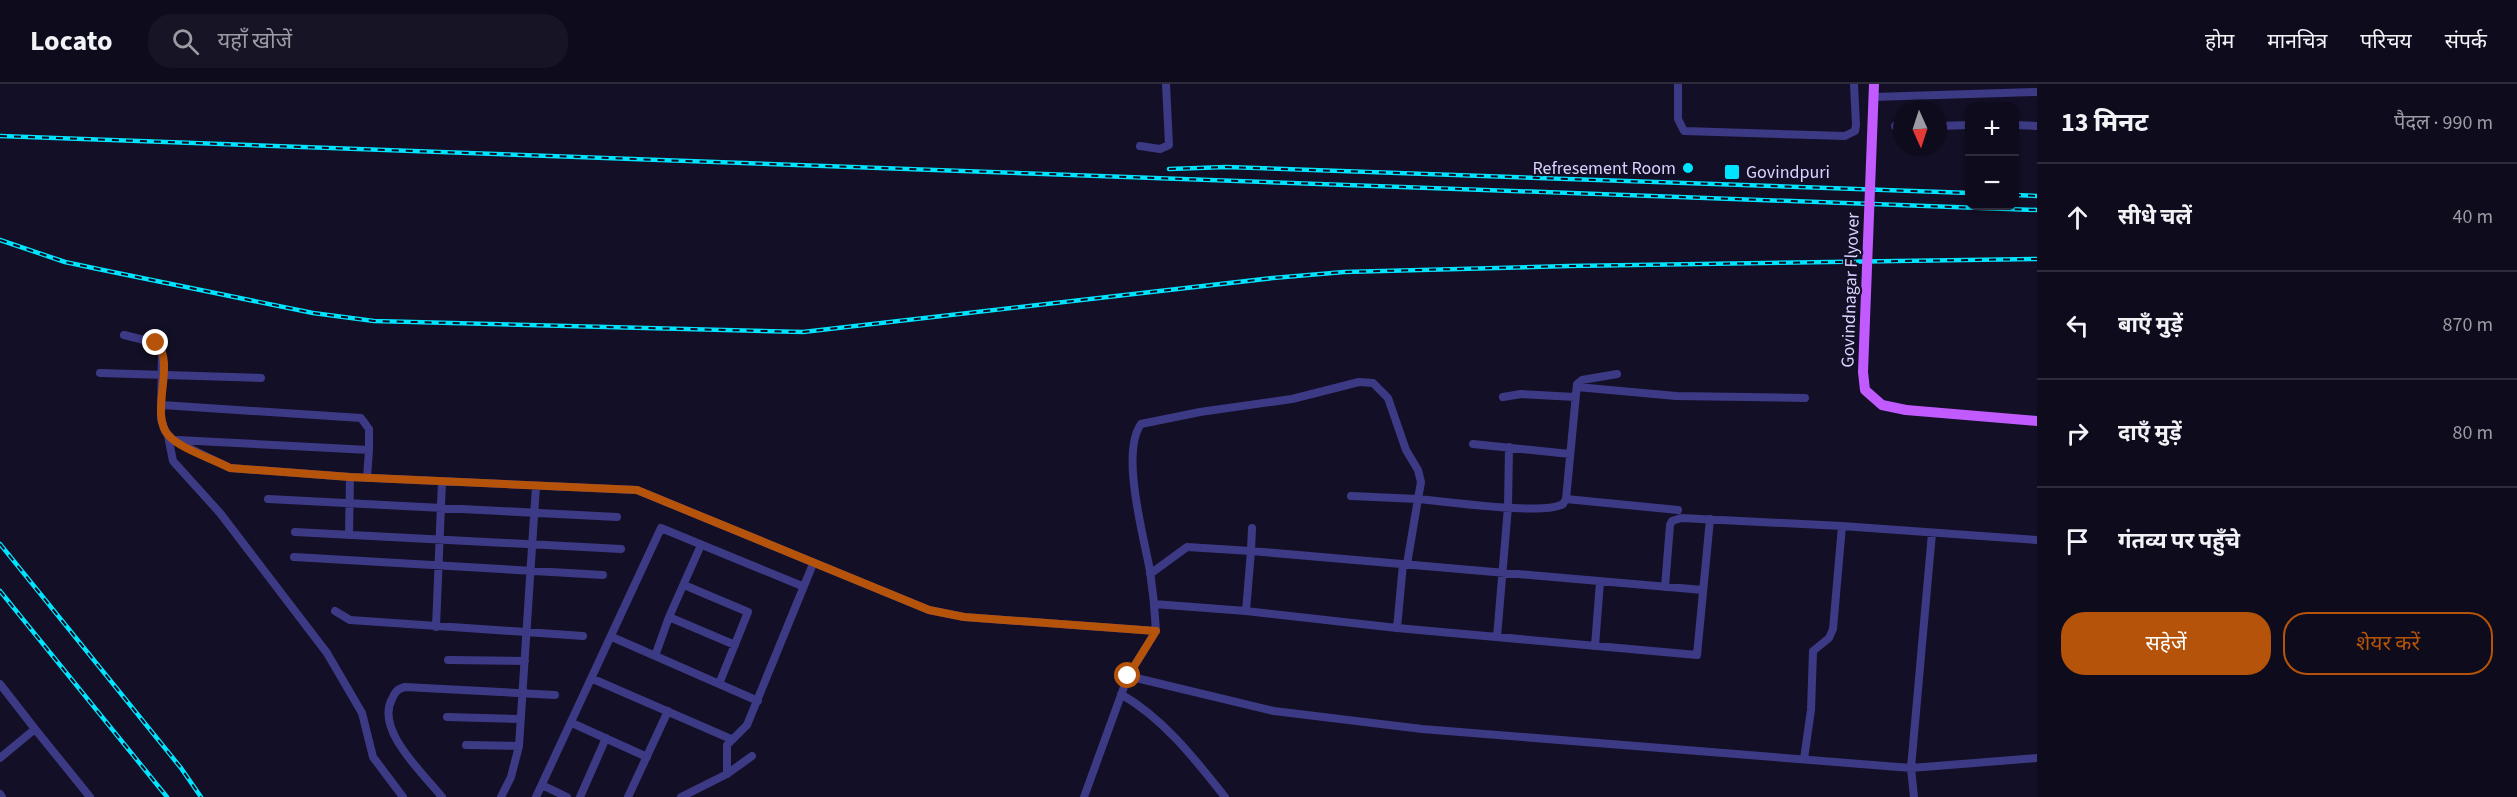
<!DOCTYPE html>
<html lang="hi">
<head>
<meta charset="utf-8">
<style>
  :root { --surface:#0e0b1c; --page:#171425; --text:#f1f3f6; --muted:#9b9ba3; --line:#2e2b3b; --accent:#b45309 }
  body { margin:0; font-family:"Source Sans 3","Noto Sans Devanagari",sans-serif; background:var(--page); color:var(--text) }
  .controls { position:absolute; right:18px; top:18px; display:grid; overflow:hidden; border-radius:12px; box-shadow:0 2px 4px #0004 }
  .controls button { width:54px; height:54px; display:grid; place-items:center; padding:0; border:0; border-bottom:2px solid var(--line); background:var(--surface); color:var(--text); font:30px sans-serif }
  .compass { position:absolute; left:1893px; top:18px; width:54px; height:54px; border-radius:50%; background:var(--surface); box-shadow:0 2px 4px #0004; rotate:177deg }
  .stop { position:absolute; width:18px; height:18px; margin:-14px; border:4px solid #b45309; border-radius:50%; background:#fff }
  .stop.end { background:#b45309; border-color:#fff; box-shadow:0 2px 6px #0008 }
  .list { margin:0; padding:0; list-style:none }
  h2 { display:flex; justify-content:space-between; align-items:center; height:78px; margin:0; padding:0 24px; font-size:26px }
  h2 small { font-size:20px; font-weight:400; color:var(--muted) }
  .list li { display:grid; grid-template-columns:39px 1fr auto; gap:18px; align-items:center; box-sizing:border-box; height:108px; padding:0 24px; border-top:2px solid var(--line) }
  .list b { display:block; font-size:22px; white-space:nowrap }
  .list em { font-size:20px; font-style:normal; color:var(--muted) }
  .actions { display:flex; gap:12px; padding:18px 24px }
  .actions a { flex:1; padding:14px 0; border:2px solid var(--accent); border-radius:24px; text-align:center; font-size:21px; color:var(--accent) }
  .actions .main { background:var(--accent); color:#fff }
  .icon { flex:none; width:33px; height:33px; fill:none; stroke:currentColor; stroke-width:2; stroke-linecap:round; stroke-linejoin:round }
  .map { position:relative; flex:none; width:2037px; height:713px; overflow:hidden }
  header { display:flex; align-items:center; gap:36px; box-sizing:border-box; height:84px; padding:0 30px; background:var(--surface); border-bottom:2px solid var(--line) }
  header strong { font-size:28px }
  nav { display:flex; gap:33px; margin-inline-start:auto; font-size:21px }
  .search { width:420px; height:54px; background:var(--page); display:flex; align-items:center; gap:15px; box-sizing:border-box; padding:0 21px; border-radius:24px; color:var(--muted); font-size:22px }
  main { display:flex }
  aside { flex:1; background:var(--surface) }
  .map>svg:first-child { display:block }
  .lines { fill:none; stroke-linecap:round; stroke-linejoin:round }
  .minor { stroke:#3d3a85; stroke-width:8 }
  .major { stroke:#c25bff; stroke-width:10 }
  .rail-casing { stroke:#00e5ff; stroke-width:4.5 }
  .rail { stroke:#130f26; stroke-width:2; stroke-dasharray:7; stroke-linecap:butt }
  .major-bridge { stroke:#c25bff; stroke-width:10 }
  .route { stroke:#b45309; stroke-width:8 }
  .poi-dot { fill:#00e5ff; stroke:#130f26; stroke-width:2 }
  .labels { text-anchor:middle; stroke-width:4.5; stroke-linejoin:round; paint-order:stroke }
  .poi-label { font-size:18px; fill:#d9d4ff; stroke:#130f26; text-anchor:end }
  .street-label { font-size:18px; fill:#d9d4ff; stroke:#130f26 }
</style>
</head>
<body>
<header>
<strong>Locato</strong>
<div class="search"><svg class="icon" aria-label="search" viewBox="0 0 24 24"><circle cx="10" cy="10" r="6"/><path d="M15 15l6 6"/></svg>यहाँ खोजें</div>
<nav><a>होम</a><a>मानचित्र</a><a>परिचय</a><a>संपर्क</a></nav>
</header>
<main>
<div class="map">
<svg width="2037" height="713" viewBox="0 0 2037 713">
  <rect width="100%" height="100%" fill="#130f26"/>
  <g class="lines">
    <!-- minor -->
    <path class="minor" d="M1678 0V35L1684 47 1845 52 1855 47 1856 41 1854 0
      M1873 13 2037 8
      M2014 41 2037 42
      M1895 42H1902
      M1938 42 1970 41
      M1140 62 1160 65 1169 61 1166 0
      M124 251 156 259 162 266 161 335 165 347 173 356 230 384 350 393 637 406 929 526 964 533 1156 547 1128 592
      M100 289 261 294
      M1577 303 1676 312 1805 314
      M1503 313 1521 310 1575 313
      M162 321 361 334 369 345V366
      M168 352 173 377 220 429 327 569 362 629 373 673 403 713
      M177 356 369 366 367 394
      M1473 360 1570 370
      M268 415 617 433
      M1566 415 1678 426
      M295 448 621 465
      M349 451 350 393
      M701 461 669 533 735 561
      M294 473 603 491
      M1407 480 1418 415C1445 417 1544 432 1563 420L1566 415 1577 300 1582 296 1617 290
      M1150 490 1187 463 1251 467 1252 444
      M684 501 748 528 719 600
      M1665 503 1670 441 1672 437 1681 434 1842 442 2037 456
      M1154 520 1246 527 1397 544 1697 571 1710 435
      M335 527 350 536 583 552
      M1246 527 1251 467 1703 506
      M436 543 442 397
      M1397 544 1403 480
      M1156 547C1155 527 1153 507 1150 487 1144 453 1120 369 1141 340L1200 328 1292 315 1359 298 1373 299 1388 314 1406 366 1418 386 1421 398 1418 415 1351 412
      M612 553 758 617
      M1497 553 1508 423 1509 363
      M1595 562 1600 498
      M655 572 669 533
      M448 576 525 577
      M593 595 731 655
      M0 600 35 645 0 674
      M1121 610C1165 636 1194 674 1225 713
      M447 633 521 635
      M572 639 647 673
      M35 645 90 713
      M466 661 519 662
      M1804 675 1811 626 1813 567 1829 554 1833 545 1842 442
      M727 690V661L747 641 813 480
      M542 701 567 713
      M0 710 2 713
      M442 713C423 689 375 646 392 615 395 608 397 605 405 603L555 611
      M501 713 511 693 519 662 536 402
      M536 713 661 444 802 502
      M580 713 606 654
      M628 713 668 627
      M681 713 727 690 752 672
      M1084 713 1128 592 1274 627 1422 645 1911 684 2037 674
      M1914 713 1911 684 1932 449"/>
    <!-- major -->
    <path class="major" d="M1906 326 2037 337"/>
    <defs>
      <path id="rail" d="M0 52 2037 126
        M1169 85 1226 83 1970 109
        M2014 111 2037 112
        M0 156 65 178 98 185 313 229 374 237 803 248 1273 194 1344 188 1569 182 2037 175
        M0 460 181 684 201 713
        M0 507 167 713"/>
    </defs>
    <!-- rail casing -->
    <use href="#rail" class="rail-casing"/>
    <!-- rail -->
    <use href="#rail" class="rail"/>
    <!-- major-bridge -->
    <path class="major-bridge" d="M1874 0 1863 288 1865 306 1882 321 1906 326"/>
  </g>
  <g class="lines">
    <!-- route -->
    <path class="route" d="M156 259C177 278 148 330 169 352 181 365 213 375 230 384L350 393 637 406 929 526 964 533 1156 547 1128 592"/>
  </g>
  <!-- markers -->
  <g class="poi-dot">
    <circle cx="1688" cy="84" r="6"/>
    <rect x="1724" y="80" width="16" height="16" rx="3"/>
  </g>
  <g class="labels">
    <!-- poi labels -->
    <g class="poi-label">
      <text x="1676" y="90">Refresement Room</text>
      <text x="1746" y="94" text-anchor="start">Govindpuri</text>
    </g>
    <!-- street labels -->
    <g class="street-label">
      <text transform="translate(1850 206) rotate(-88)" y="6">Govindnagar Flyover</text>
    </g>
  </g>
</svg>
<div class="controls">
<button>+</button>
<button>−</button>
</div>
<svg class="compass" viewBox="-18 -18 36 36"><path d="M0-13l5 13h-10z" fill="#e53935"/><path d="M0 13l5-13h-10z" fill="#9b9ba3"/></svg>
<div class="stop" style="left:1128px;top:592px"></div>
<div class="stop end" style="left:156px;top:259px"></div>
</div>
<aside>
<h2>13 मिनट<small>पैदल · 990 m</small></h2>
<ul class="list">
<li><svg class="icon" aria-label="ahead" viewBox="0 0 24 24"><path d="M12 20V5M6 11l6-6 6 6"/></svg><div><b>सीधे चलें</b></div><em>40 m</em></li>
<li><svg class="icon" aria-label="left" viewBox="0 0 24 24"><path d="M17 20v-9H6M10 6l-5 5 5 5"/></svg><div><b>बाएँ मुड़ें</b></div><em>870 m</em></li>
<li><svg class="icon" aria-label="right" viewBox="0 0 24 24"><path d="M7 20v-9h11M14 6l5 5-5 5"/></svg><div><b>दाएँ मुड़ें</b></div><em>80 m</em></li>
<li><svg class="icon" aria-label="arrive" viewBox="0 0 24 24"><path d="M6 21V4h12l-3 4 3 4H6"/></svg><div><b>गंतव्य पर पहुँचे</b></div></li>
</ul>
<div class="actions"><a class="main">सहेजें</a><a>शेयर करें</a></div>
</aside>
</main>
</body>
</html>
